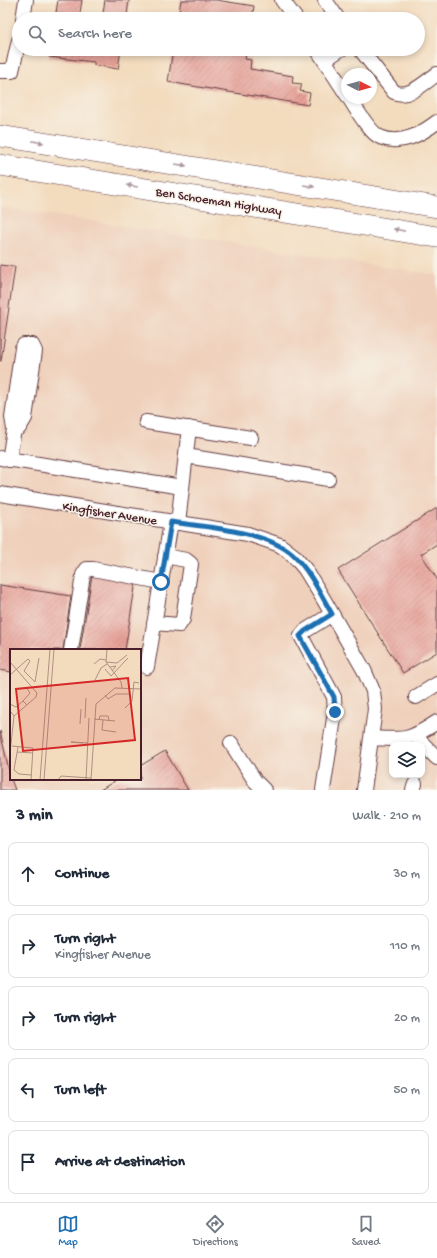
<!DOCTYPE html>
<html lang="en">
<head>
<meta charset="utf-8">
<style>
  :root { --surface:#fff; --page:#f6f6f7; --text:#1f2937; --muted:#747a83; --line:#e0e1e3; --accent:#1f6fb2 }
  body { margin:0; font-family:"Gochi Hand",sans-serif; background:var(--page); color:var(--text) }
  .controls { position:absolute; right:12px; bottom:12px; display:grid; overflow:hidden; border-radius:8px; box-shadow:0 2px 6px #0003 }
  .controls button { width:36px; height:36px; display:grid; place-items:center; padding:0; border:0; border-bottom:1px solid var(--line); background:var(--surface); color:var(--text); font:20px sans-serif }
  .compass { position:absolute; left:341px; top:68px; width:36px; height:36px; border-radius:50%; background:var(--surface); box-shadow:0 2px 6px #0003; rotate:96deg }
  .stop { position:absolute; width:12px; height:12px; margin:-9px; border:3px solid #1f6fb2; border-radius:50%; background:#fff }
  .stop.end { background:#1f6fb2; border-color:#fff; box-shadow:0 1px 4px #0008 }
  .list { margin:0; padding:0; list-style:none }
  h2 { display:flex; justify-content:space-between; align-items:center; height:52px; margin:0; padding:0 16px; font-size:17px }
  h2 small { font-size:13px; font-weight:400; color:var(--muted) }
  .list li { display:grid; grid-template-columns:26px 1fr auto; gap:12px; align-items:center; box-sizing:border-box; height:64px; margin:0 8px 8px; padding:0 8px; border:1px solid var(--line); border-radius:8px }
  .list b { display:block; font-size:15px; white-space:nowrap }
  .list p { margin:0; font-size:13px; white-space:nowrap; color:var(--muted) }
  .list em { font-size:13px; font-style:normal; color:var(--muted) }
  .icon { flex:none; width:22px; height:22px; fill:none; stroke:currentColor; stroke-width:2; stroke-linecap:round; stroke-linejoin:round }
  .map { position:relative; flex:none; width:437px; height:790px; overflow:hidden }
  .search { position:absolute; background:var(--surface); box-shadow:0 2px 6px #0003; left:12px; right:12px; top:12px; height:44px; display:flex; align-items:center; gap:10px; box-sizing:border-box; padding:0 14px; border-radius:22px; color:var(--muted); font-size:15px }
  .sheet { height:412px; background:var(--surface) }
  nav { display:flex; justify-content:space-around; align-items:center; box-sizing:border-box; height:56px; border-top:1px solid var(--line); background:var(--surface); font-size:11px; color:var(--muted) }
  nav a { display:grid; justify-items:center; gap:2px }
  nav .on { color:var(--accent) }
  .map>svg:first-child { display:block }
  .built { fill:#efd0bb; fill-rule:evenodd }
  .building { fill:url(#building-hatch) }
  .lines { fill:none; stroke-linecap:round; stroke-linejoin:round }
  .minor-casing { stroke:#633b41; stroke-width:16 }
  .highway-casing { stroke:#633b41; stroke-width:22 }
  .minor { stroke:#fff; stroke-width:14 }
  .highway { stroke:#fff; stroke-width:21 }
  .oneway { fill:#ae9aa0 }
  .route { stroke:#1f6fb2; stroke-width:5 }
  .labels { text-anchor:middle; stroke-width:3; stroke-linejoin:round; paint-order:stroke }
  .street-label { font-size:13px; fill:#4a1f2b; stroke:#f7f3e8 }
  .inset-road { fill:none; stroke:#af9083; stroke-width:1 }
  .view { fill:#d62828; fill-opacity:0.15; stroke:#d62828; stroke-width:2 }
  .inset-edge { fill:none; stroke:#4a1f2b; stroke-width:2 }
</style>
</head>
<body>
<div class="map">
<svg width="437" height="790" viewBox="0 0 437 790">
  <defs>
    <pattern id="building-hatch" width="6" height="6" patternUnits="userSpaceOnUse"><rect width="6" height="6" fill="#e7a098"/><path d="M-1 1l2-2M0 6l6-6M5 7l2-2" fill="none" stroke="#bd827c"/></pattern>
  </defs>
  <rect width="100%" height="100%" fill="#f7f3e8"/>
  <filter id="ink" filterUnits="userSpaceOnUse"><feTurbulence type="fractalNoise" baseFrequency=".025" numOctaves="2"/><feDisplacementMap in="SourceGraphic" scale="8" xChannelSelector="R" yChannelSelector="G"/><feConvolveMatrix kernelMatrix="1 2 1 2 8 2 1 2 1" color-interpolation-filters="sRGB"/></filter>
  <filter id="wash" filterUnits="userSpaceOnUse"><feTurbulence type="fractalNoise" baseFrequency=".012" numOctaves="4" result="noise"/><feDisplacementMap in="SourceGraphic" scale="16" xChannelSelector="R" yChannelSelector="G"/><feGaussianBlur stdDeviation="0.9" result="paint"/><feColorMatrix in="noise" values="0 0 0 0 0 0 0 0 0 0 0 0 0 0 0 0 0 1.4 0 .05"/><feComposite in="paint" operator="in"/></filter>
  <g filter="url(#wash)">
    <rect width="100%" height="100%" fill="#f3dbbe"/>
    <!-- built -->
    <path class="built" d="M0 207 437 275V790H0ZM11 650H140V779H11ZM392 745H422V775H392Z"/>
    <g id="blocks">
      <!-- building -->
      <path class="building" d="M58 0H82L79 19H55Z
        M105 0H129L127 15H122L121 19H102Z
        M181 0H216L254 6 252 19H178Z
        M50 49H121L118 69 94 65V62L49 57Z
        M173 49H247L245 59 251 60 250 69 293 76 292 83 302 84 300 91 310 93 308 105 168 82Z
        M0 265 15 267 1 361H0Z
        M437 508V544L421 554 437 579V652L403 673 338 570Z
        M92 575 136 581 125 650H80Z
        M0 585 71 596 63 650H11V672L0 670Z
        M0 731 11 779 15 790H0Z
        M165 751 188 790H100L118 779H140V766Z"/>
    </g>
  </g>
  <g filter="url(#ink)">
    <use href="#blocks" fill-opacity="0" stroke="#633b41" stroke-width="1"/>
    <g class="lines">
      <defs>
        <path id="minor" d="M282 0 296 19
          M325 0 338 19
          M23 19 26 0
          M317 49 347 95
          M360 49 394 92C409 99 425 82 437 74
          M324 60 341 49
          M0 71H12L19 40
          M349 98C356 108 369 132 380 137 401 146 421 134 437 122
          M146 422 251 438
          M186 456 328 479
          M1 458 182 487
          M9 460 14 429 12 417 22 348 24 345H32L35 351 25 418 19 428 14 429
          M0 494 248 534 280 545 293 555 305 569 324 600 364 670 373 691 375 709 364 790
          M178 523 189 428
          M154 623 179 625 183 619 191 564 186 560 165 556
          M71 650 83 575 87 569H93L161 582
          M147 667 171 522
          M416 697 437 684
          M415 736 437 758
          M372 738C405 740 408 741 437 722
          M231 743 255 781 264 790
          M323 790 335 712 334 697 301 636 305 631 332 614
          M413 790 415 784"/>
        <path id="highway" d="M0 136 437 207
          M0 165 437 237"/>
      </defs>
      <!-- minor casing -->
      <use href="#minor" class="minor-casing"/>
      <!-- highway casing -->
      <use href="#highway" class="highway-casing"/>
      <!-- minor -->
      <use href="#minor" class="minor"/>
      <!-- highway -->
      <use href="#highway" class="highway"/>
    </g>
    <!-- one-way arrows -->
    <defs><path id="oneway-solid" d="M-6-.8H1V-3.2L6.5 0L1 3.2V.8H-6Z"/></defs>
    <g class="oneway">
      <use href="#oneway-solid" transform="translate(38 142) rotate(9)"/>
      <use href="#oneway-solid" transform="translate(181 165) rotate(9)"/>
      <use href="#oneway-solid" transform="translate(132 186) rotate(-171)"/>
      <use href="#oneway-solid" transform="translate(309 186) rotate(9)"/>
      <use href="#oneway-solid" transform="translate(399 230) rotate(-169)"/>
    </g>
  </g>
  <g class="lines" filter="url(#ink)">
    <!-- route -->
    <path class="route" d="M161 582 171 522C206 527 267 531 293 555 310 571 321 595 332 614L305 631 300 636 334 697 335 712"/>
  </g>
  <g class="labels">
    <!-- street labels -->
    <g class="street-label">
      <text transform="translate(219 200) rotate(9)" y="5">Ben Schoeman Highway</text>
      <text transform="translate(110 512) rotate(9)" y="5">Kingfisher Avenue</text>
    </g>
  </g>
  <!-- overview -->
  <g transform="translate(10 649)">
    <rect width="131" height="131" fill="#f3dbbe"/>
    <path class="inset-road" d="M97 0 96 13 111 33 112 39M18 10 20 12 14 22 25 33 29 9M0 13 27 44 26 48 4 67M96 13 107 14 117 6M84 15 90 10 96 11M100 18 106 17 102 22M95 20 101 27 118 9M0 26 18 10M85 31 91 19 97 15M16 38 20 44 13 52 17 56M95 46 98 50 106 45H120M0 55 6 58 13 52M115 59 122 52 124 33 129 34M0 62 4 67 0 104M75 69 76 49M84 70 105 72M89 71 90 67H98L99 71M93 71 92 81 106 83M70 75 71 60M61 93 78 94M61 93 73 94M2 97 23 99 21 131M8 98 4 121 9 125 21 126M7 103 23 104M30 131 40 0M34 131 44 0M48 131 51 127 81 129M76 131 79 69M81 131 86 55 105 39 131 40"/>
    <path class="view" d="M118 29 125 91 13 102 6 40Z"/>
    <rect width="131" height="131" class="inset-edge"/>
  </g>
</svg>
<div class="controls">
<button><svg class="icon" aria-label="layers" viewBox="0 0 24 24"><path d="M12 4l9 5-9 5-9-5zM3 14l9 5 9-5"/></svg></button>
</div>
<svg class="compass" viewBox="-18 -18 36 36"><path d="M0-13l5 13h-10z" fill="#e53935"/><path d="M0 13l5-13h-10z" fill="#747a83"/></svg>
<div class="stop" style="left:161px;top:582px"></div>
<div class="stop end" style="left:335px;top:712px"></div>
<div class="search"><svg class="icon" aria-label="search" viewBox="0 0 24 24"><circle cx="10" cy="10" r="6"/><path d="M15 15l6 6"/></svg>Search here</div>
</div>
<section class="sheet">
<h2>3 min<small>Walk · 210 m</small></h2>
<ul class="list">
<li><svg class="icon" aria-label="ahead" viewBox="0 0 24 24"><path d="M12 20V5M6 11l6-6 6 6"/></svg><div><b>Continue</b></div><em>30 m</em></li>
<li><svg class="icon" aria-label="right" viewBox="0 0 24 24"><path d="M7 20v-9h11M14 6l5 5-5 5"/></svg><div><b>Turn right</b><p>Kingfisher Avenue</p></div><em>110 m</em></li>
<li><svg class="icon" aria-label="right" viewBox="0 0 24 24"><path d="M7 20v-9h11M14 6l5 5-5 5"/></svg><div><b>Turn right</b></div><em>20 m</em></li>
<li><svg class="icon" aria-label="left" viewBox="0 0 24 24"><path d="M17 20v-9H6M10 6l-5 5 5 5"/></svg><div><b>Turn left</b></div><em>50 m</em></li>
<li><svg class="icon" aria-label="arrive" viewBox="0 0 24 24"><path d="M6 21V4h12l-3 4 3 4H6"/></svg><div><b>Arrive at destination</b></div></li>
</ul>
</section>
<nav>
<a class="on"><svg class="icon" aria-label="map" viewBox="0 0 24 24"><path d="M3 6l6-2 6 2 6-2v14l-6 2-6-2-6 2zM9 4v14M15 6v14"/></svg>Map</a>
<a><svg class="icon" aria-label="directions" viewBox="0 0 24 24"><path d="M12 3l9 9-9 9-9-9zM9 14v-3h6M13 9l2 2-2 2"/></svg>Directions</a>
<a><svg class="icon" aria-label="saved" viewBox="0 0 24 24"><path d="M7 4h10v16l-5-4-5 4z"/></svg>Saved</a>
</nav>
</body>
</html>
